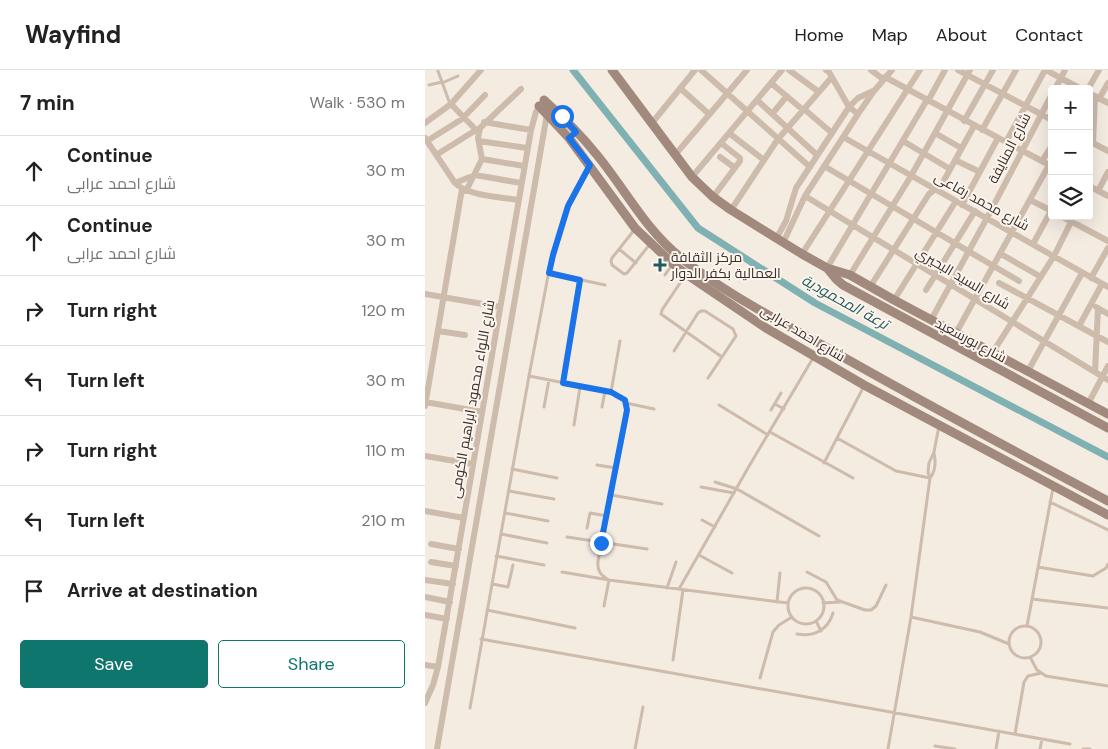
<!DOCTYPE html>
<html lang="en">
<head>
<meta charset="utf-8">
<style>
  :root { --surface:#fff; --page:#f6f6f6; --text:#222; --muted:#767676; --line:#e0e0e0; --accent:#0f766e }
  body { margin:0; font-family:"DM Sans",Cairo,sans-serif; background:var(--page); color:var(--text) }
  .controls { position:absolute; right:15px; top:15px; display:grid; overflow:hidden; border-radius:5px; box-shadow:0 5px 20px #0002 }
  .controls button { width:45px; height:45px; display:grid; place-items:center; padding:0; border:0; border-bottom:1px solid var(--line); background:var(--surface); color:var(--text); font:25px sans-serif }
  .stop { position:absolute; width:15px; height:15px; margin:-11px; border:4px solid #1a73e8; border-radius:50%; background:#fff }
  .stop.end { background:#1a73e8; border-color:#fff; box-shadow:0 1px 5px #0008 }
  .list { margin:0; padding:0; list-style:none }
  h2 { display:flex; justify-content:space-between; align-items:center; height:65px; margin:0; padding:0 20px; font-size:21px }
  h2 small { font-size:16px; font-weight:400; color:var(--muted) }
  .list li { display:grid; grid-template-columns:32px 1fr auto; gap:15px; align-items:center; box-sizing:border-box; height:70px; padding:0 20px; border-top:1px solid var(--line) }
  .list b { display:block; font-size:19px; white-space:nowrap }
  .list p { margin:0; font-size:16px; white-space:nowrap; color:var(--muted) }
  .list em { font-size:16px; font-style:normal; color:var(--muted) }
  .actions { display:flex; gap:10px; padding:15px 20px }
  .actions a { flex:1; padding:11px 0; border:1px solid var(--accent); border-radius:5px; text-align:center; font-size:18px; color:var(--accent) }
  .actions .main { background:var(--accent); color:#fff }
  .icon { flex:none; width:28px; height:28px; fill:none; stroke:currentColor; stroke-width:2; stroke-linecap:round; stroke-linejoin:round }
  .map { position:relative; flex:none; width:683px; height:679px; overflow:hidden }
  header { display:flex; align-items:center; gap:30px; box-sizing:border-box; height:70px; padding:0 25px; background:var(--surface); border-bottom:1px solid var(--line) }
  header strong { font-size:24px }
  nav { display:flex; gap:28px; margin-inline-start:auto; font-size:18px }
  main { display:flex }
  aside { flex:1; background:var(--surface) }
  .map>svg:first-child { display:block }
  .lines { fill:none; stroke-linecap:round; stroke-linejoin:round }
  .canal { stroke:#7fb0b2; stroke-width:7 }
  .lane { stroke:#cdbbac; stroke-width:3 }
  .street { stroke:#cdbbac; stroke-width:6 }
  .secondary { stroke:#a18a7d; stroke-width:9 }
  .route { stroke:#1a73e8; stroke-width:6 }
  .poi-dot { fill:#1f5a5e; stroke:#fbf5ee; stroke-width:2 }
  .labels { text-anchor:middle; stroke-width:4; stroke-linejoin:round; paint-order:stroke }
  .street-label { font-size:14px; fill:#3b302b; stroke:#fbf5ee }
  .poi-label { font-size:14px; fill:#3b302b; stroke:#fbf5ee; text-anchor:start }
  .water-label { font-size:15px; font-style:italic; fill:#1f5a5e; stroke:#fbf5ee }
</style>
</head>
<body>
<header>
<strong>Wayfind</strong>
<nav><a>Home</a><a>Map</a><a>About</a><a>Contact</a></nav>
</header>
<main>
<aside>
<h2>7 min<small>Walk · 530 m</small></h2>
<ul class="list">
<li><svg class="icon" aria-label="ahead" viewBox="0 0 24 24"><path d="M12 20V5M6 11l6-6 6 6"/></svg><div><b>Continue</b><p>شارع احمد عرابى</p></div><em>30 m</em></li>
<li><svg class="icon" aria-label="ahead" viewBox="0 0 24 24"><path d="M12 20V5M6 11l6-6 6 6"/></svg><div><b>Continue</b><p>شارع احمد عرابى</p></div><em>30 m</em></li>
<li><svg class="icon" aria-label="right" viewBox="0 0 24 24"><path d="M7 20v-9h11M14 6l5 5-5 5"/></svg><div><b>Turn right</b></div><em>120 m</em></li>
<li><svg class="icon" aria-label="left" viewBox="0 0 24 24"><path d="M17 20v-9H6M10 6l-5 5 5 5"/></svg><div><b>Turn left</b></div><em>30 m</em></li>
<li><svg class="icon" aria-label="right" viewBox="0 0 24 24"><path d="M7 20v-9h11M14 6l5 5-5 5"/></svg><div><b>Turn right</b></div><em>110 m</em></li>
<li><svg class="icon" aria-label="left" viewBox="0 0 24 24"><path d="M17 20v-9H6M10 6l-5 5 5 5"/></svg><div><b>Turn left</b></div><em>210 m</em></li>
<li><svg class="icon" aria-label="arrive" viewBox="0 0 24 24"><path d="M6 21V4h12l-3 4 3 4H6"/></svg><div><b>Arrive at destination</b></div></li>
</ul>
<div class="actions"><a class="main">Save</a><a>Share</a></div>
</aside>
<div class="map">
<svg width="683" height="679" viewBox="0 0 683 679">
  <rect width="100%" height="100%" fill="#f4ebe1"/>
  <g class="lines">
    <!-- canal -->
    <path class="canal" d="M148 0 273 158 390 233 683 387"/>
    <!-- lane -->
    <path class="lane" d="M13 1 25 34
      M17 13 33 6
      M4 15 17 12
      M210 159 187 188 186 191 187 195 199 204 202 203 225 174
      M194 179 211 193
      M124 203 180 215
      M261 204 237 240 236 244 297 287
      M240 205 247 194
      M249 281 273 243 276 241H280L308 259 311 266 283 308
      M104 306 186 322C199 327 203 333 202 347L173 491C172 500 175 505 184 510L363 533
      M138 313 155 209
      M186 322 195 271
      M201 333 229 339
      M350 334 359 339
      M294 335 343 365
      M119 337 124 310
      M177 337 180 321
      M346 340 356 323
      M149 355 155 317
      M345 362 428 408
      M412 368 471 401 505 408
      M399 393 439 316
      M172 395 191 398
      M87 399 132 408
      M506 407C511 399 511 392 509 383
      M290 412 312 419 394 466
      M276 417 309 423
      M84 421 129 429
      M186 425 237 434
      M625 432 683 460
      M80 443 123 451
      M277 450 290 457
      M162 458 165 443 182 446
      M76 464 122 473
      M142 467 222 479
      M274 485 307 503
      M71 486 119 495
      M613 497 668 506 681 498 683 494
      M137 502 184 510 179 536
      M382 502 401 512 412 530 440 540H446L451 536 461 515
      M67 514 83 517 88 495
      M242 518 251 492
      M363 536a18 18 0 1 1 36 0a18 18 0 1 1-36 0Z
      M254 519 323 398 388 288
      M607 529 683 538
      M352 532 355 503
      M398 533 415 532
      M62 540 150 558
      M486 547 555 562 584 574
      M391 551 396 561
      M602 556 628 418
      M584 572a16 16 0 1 1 32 0a16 16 0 1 1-32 0Z
      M372 564C389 567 403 560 408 543
      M56 569 645 674
      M605 587 612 600 621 606 683 616
      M248 590 258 520
      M335 608 348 562 354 555 367 547
      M45 638 104 306 127 185 143 136 164 97
      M590 664 599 612 603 606 616 603
      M510 676 530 679
      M210 679 218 637
      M463 679 486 547 505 408 503 402 504 393 509 382 514 356
      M571 679 574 661
      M615 679 617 669
      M658 679H665"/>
    <!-- street -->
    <path class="street" d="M276 0 385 97
      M364 0 394 22
      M401 0 404 2 424 37 433 44
      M446 0 458 9
      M533 0 627 50
      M621 0 656 19
      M460 7 626 96
      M346 13 378 40
      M255 18 284 44
      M630 19 640 0
      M663 19 674 0
      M664 23 683 33
      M674 29 683 13
      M332 30 392 85
      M503 31 520 0
      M26 34 52 61
      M379 39 407 63
      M347 44 362 26
      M539 51 568 0
      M59 52 106 60
      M0 53 26 34 56 0
      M227 53 270 0
      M557 60 591 0
      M304 63 339 90
      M510 63 536 78
      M418 67 683 217
      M0 68 30 113C43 126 76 127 93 130
      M2 71 37 49 60 25
      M54 71 102 78
      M478 71 525 99
      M664 71 683 81
      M581 72 620 0
      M668 73 670 26
      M11 85 51 60
      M250 85 322 0
      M295 87 310 98
      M57 89 99 96
      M530 90 555 102
      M617 91 627 75
      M399 96 594 211
      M267 107 357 0
      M30 113 50 105 96 113
      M664 116 683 126
      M41 121 57 89 53 68 55 58 96 19
      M673 121 683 102
      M380 126 683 310
      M288 127 315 91V88L296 73
      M605 130 627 141
      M537 135 573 68
      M306 140 353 69 407 7
      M636 146 683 171
      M351 169 361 151 371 118 424 37 433 28 448 21
      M358 173 380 126 433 44 449 21 467 0
      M608 174 627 139
      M377 184 495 0
      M576 184 616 207
      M402 198 502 30
      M425 205 486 106 545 0
      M666 208 683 178
      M574 213 683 272
      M445 217 504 124 517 114 549 56
      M501 220 550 141
      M0 224 75 237
      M469 230 531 131
      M671 237 683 244
      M506 250 562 148 627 24
      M654 256 677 214
      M13 261 40 265
      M531 263 624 95
      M568 282 629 186 649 146
      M603 301 657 203
      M670 302 673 238
      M0 332 57 342
      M663 334 683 296
      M0 336 37 119
      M0 386 48 394
      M0 441 39 448
      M6 474 34 479
      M6 492 31 496
      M0 510 28 514
      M0 527 25 532
      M0 545 22 549
      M0 595 13 597
      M0 633 8 615 13 597 106 60 111 42 117 33
      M12 679 122 44"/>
    <!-- secondary -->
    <path class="secondary" d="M187 0 267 107 288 127 306 140 377 184 402 198 425 205 469 230 683 344
      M119 30C138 47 156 65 172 85 200 119 220 159 255 187 298 222 349 248 397 275 491 329 587 380 683 431
      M114 36 144 68 210 158 248 194 261 204 341 258 439 315 683 445
      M402 198 411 209 418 215 683 358"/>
  </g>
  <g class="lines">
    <!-- route -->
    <path class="route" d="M137 46 151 62 144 68 165 95 143 136 128 185 124 203 155 210 138 313 186 322 200 330 202 340 176 473"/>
  </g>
  <!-- markers -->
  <path class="poi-dot" d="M232.5 187.5h5v5h5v5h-5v5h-5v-5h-5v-5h5z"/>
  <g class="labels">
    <!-- street labels -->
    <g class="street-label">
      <text transform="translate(584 78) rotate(-63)" y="5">شارع المنايفة</text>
      <text transform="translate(557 131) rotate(29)" y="5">شارع محمد رفاعى</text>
      <text transform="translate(538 208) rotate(31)" y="5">شارع السيد البحيري</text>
      <text transform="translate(378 263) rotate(31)" y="5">شارع احمد عرابى</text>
      <text transform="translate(546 270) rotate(28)" y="5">شارع بورسعيد</text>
      <text transform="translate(47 329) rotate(-80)" y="5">شارع اللواء محمود ابراهيم الكومى</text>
    </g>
    <!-- poi labels -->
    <g class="poi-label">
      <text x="246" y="192">مركز الثقافة<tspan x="246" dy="16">العمالية بكفر الدوار</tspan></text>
    </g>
    <!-- water labels -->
    <g class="water-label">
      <text transform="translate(420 232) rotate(29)" y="5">ترعة المحمودية</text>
    </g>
  </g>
</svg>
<div class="controls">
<button>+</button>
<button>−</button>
<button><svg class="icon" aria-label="layers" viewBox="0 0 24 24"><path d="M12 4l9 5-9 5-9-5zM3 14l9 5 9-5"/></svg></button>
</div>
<div class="stop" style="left:137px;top:46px"></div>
<div class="stop end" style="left:176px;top:473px"></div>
</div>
</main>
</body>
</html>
